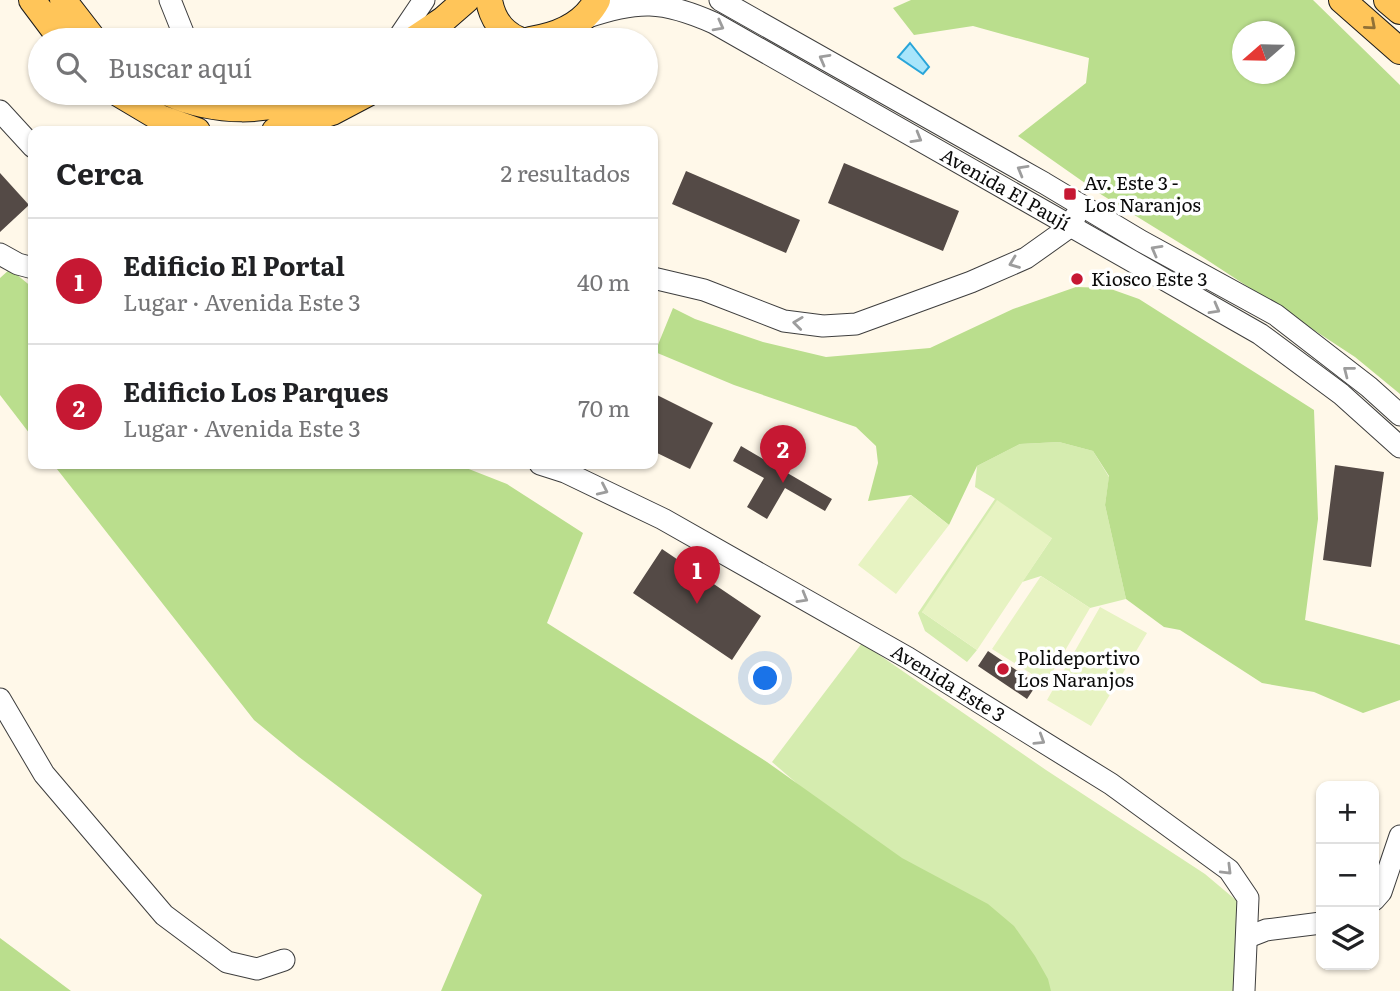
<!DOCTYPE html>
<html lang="es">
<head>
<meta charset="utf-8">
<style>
  :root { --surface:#fff; --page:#f6f6f6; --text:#202124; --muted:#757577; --line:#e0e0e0; --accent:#c61833 }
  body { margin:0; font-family:Literata,serif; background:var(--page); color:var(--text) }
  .controls { position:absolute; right:21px; bottom:21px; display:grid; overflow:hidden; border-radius:14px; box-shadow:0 2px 5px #0004 }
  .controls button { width:63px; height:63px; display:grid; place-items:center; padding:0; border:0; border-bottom:2px solid var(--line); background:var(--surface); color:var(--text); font:35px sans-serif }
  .compass { position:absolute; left:1232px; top:21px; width:63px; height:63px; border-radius:50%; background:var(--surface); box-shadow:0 2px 5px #0004; rotate:250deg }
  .you { position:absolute; left:766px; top:679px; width:24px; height:24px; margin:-18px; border:5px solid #fff; border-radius:50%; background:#1a73e8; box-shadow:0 0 0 10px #1a73e833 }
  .badge { display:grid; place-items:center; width:46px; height:46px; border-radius:50%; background:var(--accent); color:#fff; font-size:23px; font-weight:700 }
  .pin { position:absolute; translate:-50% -58px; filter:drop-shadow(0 2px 4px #0008) }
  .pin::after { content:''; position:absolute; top:37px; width:24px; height:21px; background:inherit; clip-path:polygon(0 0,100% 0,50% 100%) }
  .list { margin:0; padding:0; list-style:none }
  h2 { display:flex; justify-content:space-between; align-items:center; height:91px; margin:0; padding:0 28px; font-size:30px }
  h2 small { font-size:23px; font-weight:400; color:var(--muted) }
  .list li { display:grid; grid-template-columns:46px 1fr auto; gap:21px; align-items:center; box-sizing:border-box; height:126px; padding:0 28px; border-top:2px solid var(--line) }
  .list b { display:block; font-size:26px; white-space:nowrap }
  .list p { margin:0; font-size:23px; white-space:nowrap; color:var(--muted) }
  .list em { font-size:23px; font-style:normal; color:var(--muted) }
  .icon { flex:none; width:38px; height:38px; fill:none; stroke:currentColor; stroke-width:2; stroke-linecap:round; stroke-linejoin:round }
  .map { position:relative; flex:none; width:1400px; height:991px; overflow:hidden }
  .search { position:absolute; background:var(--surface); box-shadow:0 2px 5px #0004; left:28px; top:28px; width:630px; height:77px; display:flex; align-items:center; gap:18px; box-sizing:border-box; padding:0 24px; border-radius:38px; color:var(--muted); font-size:26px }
  .panel { position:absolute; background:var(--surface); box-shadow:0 2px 5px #0004; left:28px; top:126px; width:630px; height:343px; border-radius:14px }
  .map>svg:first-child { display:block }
  .green { fill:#d5ecaf }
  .forest { fill:#bade8d; fill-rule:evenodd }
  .pitch { fill:#e7f3c2 }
  .water { fill:#a8e5fb; stroke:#29a5d9; stroke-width:2 }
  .building { fill:#544a46 }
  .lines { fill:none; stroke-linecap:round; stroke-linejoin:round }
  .minor-casing { stroke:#3e3e3e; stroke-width:23 }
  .major-casing { stroke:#1c1c1c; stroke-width:28 }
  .minor { stroke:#fff; stroke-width:21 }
  .major { stroke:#ffc559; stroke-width:26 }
  .oneway { stroke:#917136 }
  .oneway2 { stroke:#9d9d9d }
  .poi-dot { fill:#c61833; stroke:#fff; stroke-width:2.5 }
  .labels { text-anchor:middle; stroke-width:7; stroke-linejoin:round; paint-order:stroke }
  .poi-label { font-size:19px; fill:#0b0b0b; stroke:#fff; text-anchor:start }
  .street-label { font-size:19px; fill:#0b0b0b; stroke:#fff }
</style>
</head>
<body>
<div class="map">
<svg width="1400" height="991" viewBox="0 0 1400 991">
  <rect width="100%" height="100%" fill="#fff8e9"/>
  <!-- green -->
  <path class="green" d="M1059 442 1093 451 1109 477 1105 505 1126 599 1090 608 1041 576 1022 582 1052 538 922 612 977 650 967 662 925 631 918 613 995 499 975 487 977 466 1020 444Z
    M862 643 1046 770 1205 874 1237 901 1234 991H991L953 918 772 762Z"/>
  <!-- forest -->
  <path class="forest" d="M911 0H1313L1400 85V394L1355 357 1204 258 1102 195 1018 136 1086 83 1089 58 973 26 914 35 893 8ZM1242 32H1284V74H1242Z
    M10 269 33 288V438L0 395V278Z
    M1076 287 1108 288 1139 299 1314 410 1318 519 1305 620 1400 645V700L1363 713 1314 692 1262 683 1180 630 1164 627 1126 599 1105 505 1109 476 1093 451 1059 442 1020 444 977 466 949 525 911 495 868 501 878 463 876 446 856 427 734 385 655 352 673 308 695 319 763 342 826 357 930 348 1013 309Z
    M53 464H456L507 484 583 533 547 623 767 762 902 858 988 904 1014 926 1035 956 1048 979 1051 991H441L482 895 299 757 254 720Z
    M0 938 71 991H0Z"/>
  <!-- pitch -->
  <path class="pitch" d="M911 495 949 525 896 594 858 565Z
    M997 500 1052 538 977 650 922 612Z
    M1041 576 1090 608 1046 683 992 649Z
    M1100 607 1147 633 1091 726 1047 700Z"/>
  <!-- water -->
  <path class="water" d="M910 43 929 67 923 74 898 57Z"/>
  <!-- building -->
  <path class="building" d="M844 163 959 211 943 251 828 203Z
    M686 171 800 220 786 253 672 204Z
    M0 173 29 205 0 232Z
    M653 393 713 423 690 469 653 451Z
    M741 446 832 499 825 511 785 488 767 519 747 507 764 478 733 461Z
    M1335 465 1384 472 1371 567 1323 560Z
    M662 549 761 616 732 660 633 593Z
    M988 651 1037 684 1027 699 978 666Z"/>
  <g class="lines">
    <defs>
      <g id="minor">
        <path d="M170 0 186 40"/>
        <path d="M720 0 1044 183 1141 241 1276 315 1369 387 1400 415"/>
        <path id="s1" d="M585 18C638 0 662 0 714 23L1260 334 1341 394 1400 447"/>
        <path d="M397 40 424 0"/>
        <path d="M0 111 33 147"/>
        <path d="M0 254 18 264 33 268"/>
        <path d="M653 278 704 290 784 321 823 326 856 324 971 282 1026 258 1071 226 1076 215"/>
        <path id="s2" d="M540 464 565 472 663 519 908 658 1111 784 1229 870 1248 898 1244 991"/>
        <path d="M0 699 44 774 164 915 227 962 257 969 284 960"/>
        <path d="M1374 900 1381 892 1400 836"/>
        <path d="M1248 937 1266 930 1321 923"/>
      </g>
      <path id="major" d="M32 0 62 40
        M63 0 94 40
        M489 0C492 18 502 33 519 40
        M1342 0 1400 51
        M1387 0 1400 11
        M413 40 443 20 466 0
        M530 40C556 36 584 25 597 0
        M118 93 160 118 197 131
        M169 93C215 113 268 114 314 93
        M275 131 332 112 368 93"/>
    </defs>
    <!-- minor casing -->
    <use href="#minor" class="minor-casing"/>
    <!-- major casing -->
    <use href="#major" class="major-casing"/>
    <!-- minor -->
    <use href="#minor" class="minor"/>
    <!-- major -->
    <use href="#major" class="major"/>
  </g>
  <!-- one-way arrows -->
  <defs><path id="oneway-chevron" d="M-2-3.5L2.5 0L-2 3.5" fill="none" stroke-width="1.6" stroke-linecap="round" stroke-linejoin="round" transform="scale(1.75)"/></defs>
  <use class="oneway" href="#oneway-chevron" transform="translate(1371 25) rotate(41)"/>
  <g class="oneway2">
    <use href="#oneway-chevron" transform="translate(719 26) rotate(28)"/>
    <use href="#oneway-chevron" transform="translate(824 59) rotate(-151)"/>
    <use href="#oneway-chevron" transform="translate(917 138) rotate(30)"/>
    <use href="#oneway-chevron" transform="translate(1022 170) rotate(-150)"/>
    <use href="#oneway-chevron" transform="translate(1156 250) rotate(-151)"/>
    <use href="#oneway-chevron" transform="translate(1014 263) rotate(159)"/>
    <use href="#oneway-chevron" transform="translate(1215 309) rotate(29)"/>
    <use href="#oneway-chevron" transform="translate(798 323) rotate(-173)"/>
    <use href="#oneway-chevron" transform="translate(1348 371) rotate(-142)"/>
    <use href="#oneway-chevron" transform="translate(603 490) rotate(25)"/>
    <use href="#oneway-chevron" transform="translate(803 598) rotate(30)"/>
    <use href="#oneway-chevron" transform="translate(1040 740) rotate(32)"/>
    <use href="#oneway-chevron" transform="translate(1227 870) rotate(45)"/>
  </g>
  <!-- markers -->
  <g class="poi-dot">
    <rect x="1063" y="187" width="14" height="14" rx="3.5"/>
    <circle cx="1077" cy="279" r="7"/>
    <circle cx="1003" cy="669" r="7"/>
  </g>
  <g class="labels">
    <!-- poi labels -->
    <g class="poi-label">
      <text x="1084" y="190">Av. Este 3 -<tspan x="1084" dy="22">Los Naranjos</tspan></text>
      <text x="1091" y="286">Kiosco Este 3</text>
      <text x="1017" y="665">Polideportivo<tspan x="1017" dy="22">Los Naranjos</tspan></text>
    </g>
    <!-- street labels -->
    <g class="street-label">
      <text dy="7" stroke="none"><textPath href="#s1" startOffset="469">Avenida El Paují</textPath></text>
      <text dy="7" stroke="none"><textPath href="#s2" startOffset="464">Avenida Este 3</textPath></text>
    </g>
  </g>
</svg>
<div class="controls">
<button>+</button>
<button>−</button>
<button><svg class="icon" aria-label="layers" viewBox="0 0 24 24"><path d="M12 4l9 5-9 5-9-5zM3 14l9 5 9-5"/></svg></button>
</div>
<svg class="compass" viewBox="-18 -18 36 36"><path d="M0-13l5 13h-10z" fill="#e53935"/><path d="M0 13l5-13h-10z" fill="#757577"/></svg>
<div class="you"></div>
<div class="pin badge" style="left:697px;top:604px">1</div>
<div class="pin badge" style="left:783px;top:483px">2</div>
<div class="search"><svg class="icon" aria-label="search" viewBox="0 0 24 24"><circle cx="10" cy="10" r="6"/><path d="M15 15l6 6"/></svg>Buscar aquí</div>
<section class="panel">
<h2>Cerca<small>2 resultados</small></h2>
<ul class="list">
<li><span class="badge">1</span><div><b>Edificio El Portal</b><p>Lugar · Avenida Este 3</p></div><em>40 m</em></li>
<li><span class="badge">2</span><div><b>Edificio Los Parques</b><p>Lugar · Avenida Este 3</p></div><em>70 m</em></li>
</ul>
</section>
</div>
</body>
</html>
